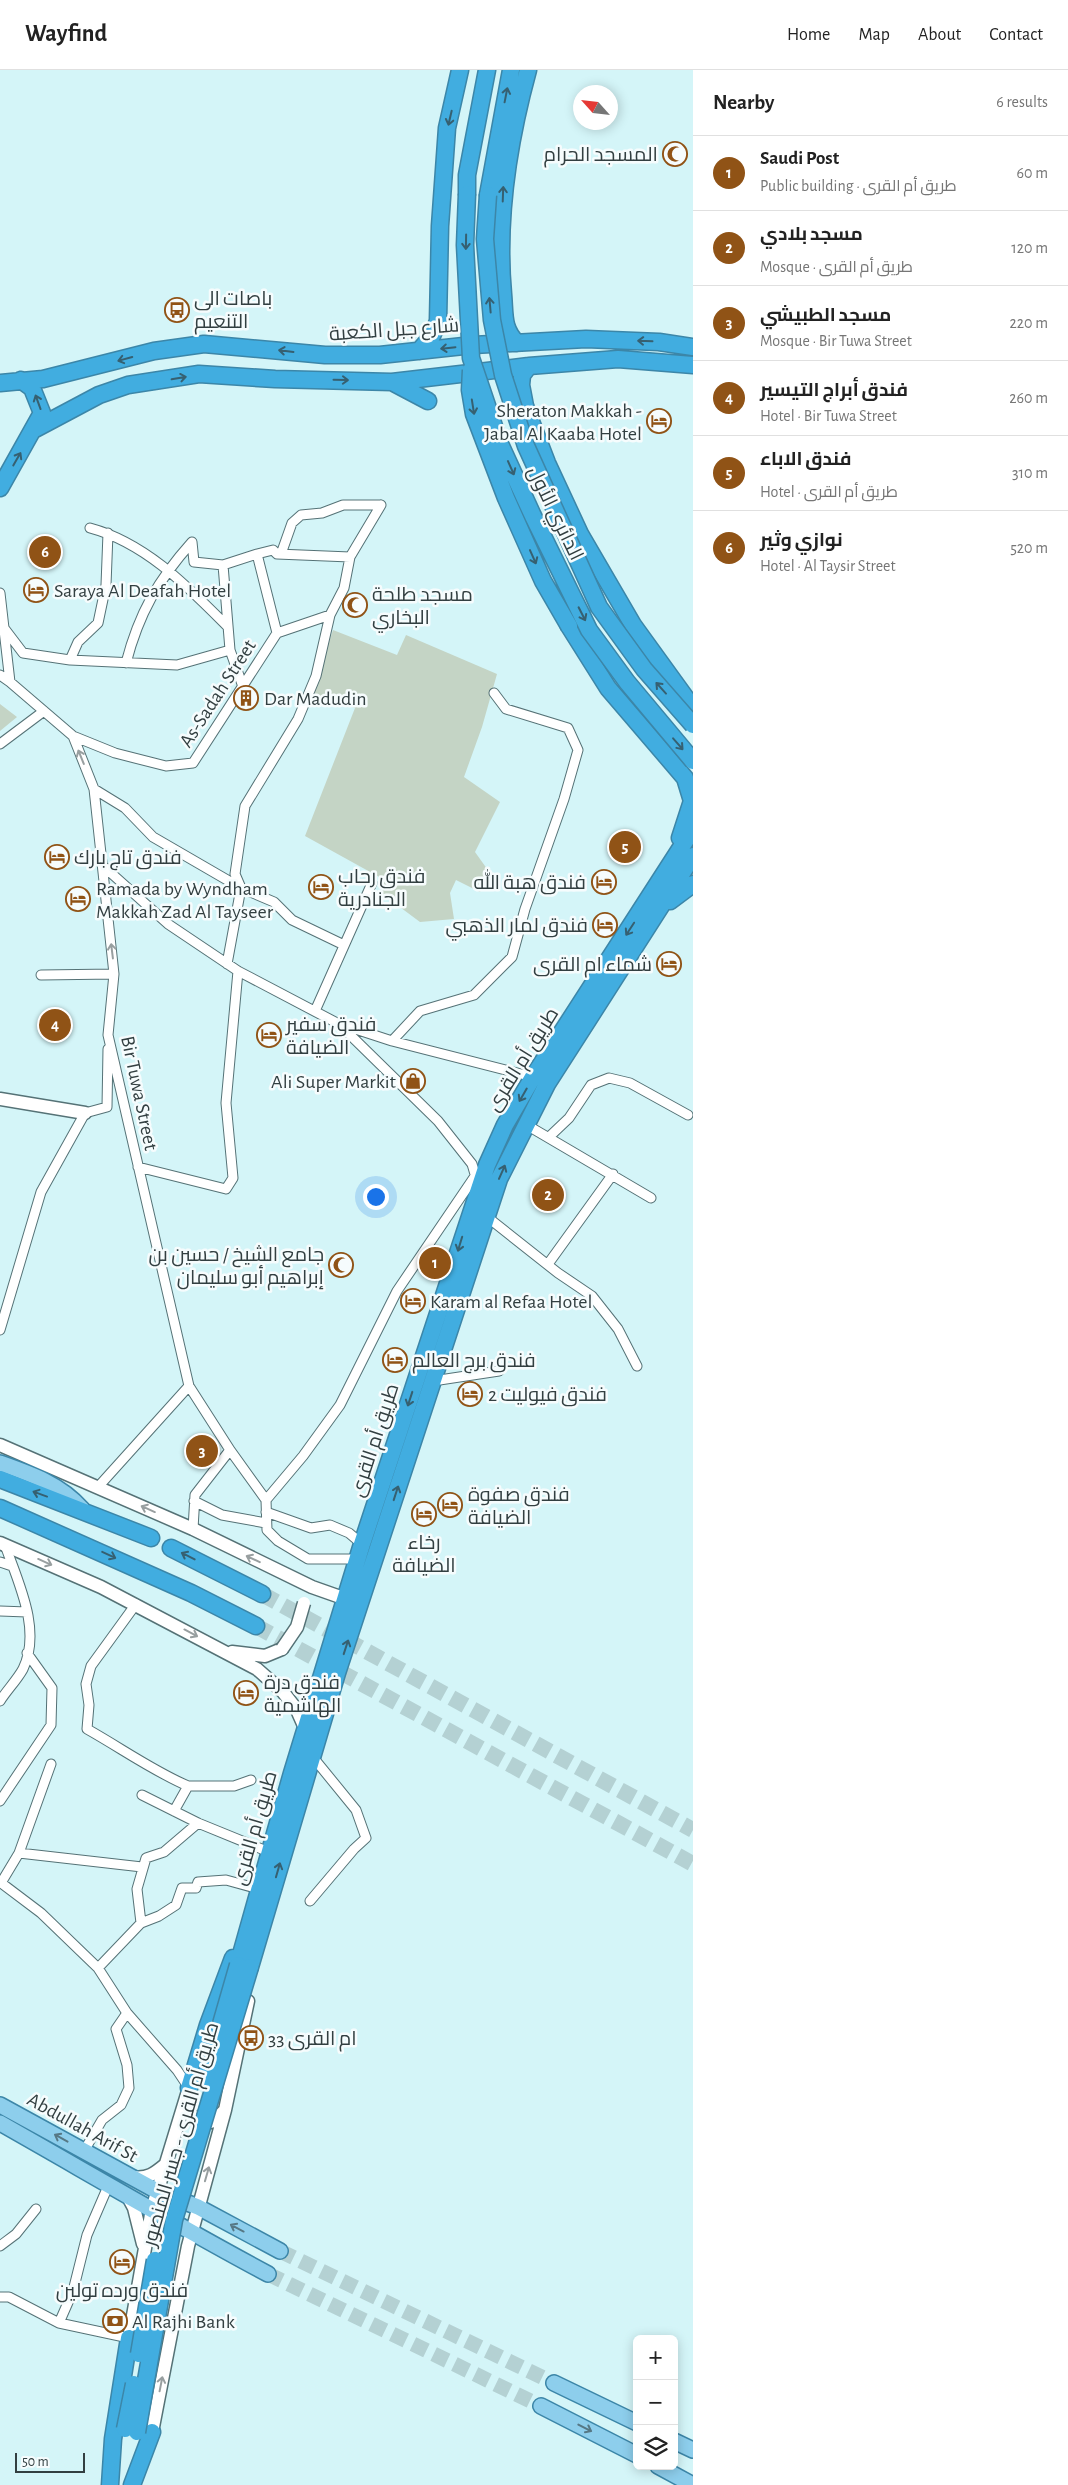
<!DOCTYPE html>
<html lang="en">
<head>
<meta charset="utf-8">
<style>
  :root { --surface:#fff; --page:#f6f6f6; --text:#222; --muted:#767676; --line:#e0e0e0; --accent:#905316 }
  body { margin:0; font-family:"Alegreya Sans",Cairo,sans-serif; background:var(--page); color:var(--text) }
  .controls { position:absolute; right:15px; bottom:15px; display:grid; overflow:hidden; border-radius:8px; box-shadow:0 2px 12px #0003 }
  .controls button { width:45px; height:45px; display:grid; place-items:center; padding:0; border:0; border-bottom:1px solid var(--line); background:var(--surface); color:var(--text); font:25px sans-serif }
  .compass { position:absolute; left:573px; top:15px; width:45px; height:45px; border-radius:50%; background:var(--surface); box-shadow:0 2px 12px #0003; rotate:297deg }
  .scale { position:absolute; left:15px; bottom:12px; width:70px; box-sizing:border-box; padding-left:5px; border:2px solid #323f41; border-top:0; font-size:14px; line-height:18px; white-space:nowrap; color:#323f41; -webkit-text-stroke:4px #f6fcfd; paint-order:stroke }
  .you { position:absolute; left:375px; top:1126px; width:18px; height:18px; margin:-12px; border:4px solid #fff; border-radius:50%; background:#1a73e8; box-shadow:0 0 0 8px #1a73e833 }
  .badge { display:grid; place-items:center; width:32px; height:32px; border-radius:50%; background:var(--accent); color:#fff; font-size:16px; font-weight:700 }
  .pin { position:absolute; translate:-50% -50%; border:2px solid #fff; box-shadow:0 1px 5px #0006 }
  .list { margin:0; padding:0; list-style:none }
  h2 { display:flex; justify-content:space-between; align-items:center; height:65px; margin:0; padding:0 20px; font-size:21px }
  h2 small { font-size:16px; font-weight:400; color:var(--muted) }
  .list li { display:grid; grid-template-columns:32px 1fr auto; gap:15px; align-items:center; box-sizing:border-box; height:75px; padding:0 20px; border-top:1px solid var(--line) }
  .list b { display:block; font-size:19px; white-space:nowrap }
  .list p { margin:0; font-size:16px; white-space:nowrap; color:var(--muted) }
  .list em { font-size:16px; font-style:normal; color:var(--muted) }
  .icon { flex:none; width:28px; height:28px; fill:none; stroke:currentColor; stroke-width:2; stroke-linecap:round; stroke-linejoin:round }
  .map { position:relative; flex:none; width:693px; height:2415px; overflow:hidden }
  header { display:flex; align-items:center; gap:30px; box-sizing:border-box; height:70px; padding:0 25px; background:var(--surface); border-bottom:1px solid var(--line) }
  header strong { font-size:24px }
  nav { display:flex; gap:28px; margin-inline-start:auto; font-size:18px }
  main { display:flex }
  aside { flex:1; background:var(--surface) }
  .map>svg:first-child { display:block }
  .green { fill:#c4d4c5 }
  .lines { fill:none; stroke-linecap:round; stroke-linejoin:round }
  .primary-tunnel { stroke:#b4d1d3; stroke-width:15; stroke-dasharray:15 8; stroke-linecap:butt }
  .highway-tunnel { stroke:#b4d1d3; stroke-width:16; stroke-dasharray:16 8; stroke-linecap:butt }
  .street-casing { stroke:#557276; stroke-width:11 }
  .secondary-casing { stroke:#557276; stroke-width:15 }
  .primary-casing { stroke:#3c86a8; stroke-width:18 }
  .highway-casing { stroke:#3c86a8; stroke-width:19 }
  .street { stroke:#fff; stroke-width:9 }
  .secondary { stroke:#fff; stroke-width:12 }
  .primary { stroke:#8dceec; stroke-width:15 }
  .highway { stroke:#41ade0; stroke-width:16 }
  .secondary-bridge-casing { stroke:#557276; stroke-width:15; stroke-linecap:butt }
  .highway-bridge-casing { stroke:#3c86a8; stroke-width:19; stroke-linecap:butt }
  .secondary-bridge { stroke:#fff; stroke-width:12 }
  .highway-bridge { stroke:#41ade0; stroke-width:16 }
  .oneway { stroke:#366071 }
  .oneway2 { stroke:#989fa0 }
  .oneway3 { stroke:#567885 }
  .labels { text-anchor:middle; stroke-width:5; stroke-linejoin:round; paint-order:stroke }
  .poi-label { font-size:20px; fill:#323f41; stroke:#f6fcfd; text-anchor:start }
  .street-label { font-size:20px; fill:#323f41; stroke:#f6fcfd }
</style>
</head>
<body>
<header>
<strong>Wayfind</strong>
<nav><a>Home</a><a>Map</a><a>About</a><a>Contact</a></nav>
</header>
<main>
<div class="map">
<svg width="693" height="2415" viewBox="0 0 693 2415">
  <rect width="100%" height="100%" fill="#d4f5f8"/>
  <!-- green -->
  <path class="green" d="M333 560 397 585 406 565 497 604 482 657 464 707 500 732 475 782 490 803 480 822 456 810 450 823 454 849 420 852 381 823V808L305 766 355 638 311 624Z
    M0 634 17 647 0 661Z"/>
  <g class="lines">
    <!-- primary-tunnel -->
    <path class="primary-tunnel" d="M280 2181 554 2313
      M268 2204 541 2336"/>
    <!-- highway-tunnel -->
    <path class="highway-tunnel" d="M262 1524 693 1760
      M256 1556 693 1794"/>
    <defs>
      <path id="street" d="M90 458C146 473 188 517 228 557
        M192 472 194 492 223 495
        M281 484 292 453 301 445 322 443 343 435H381
        M0 523 4 558 23 583 70 590 78 572 98 553 106 515 108 463
        M4 560 10 612
        M277 563 257 484 273 480 277 484 350 487
        M230 580 223 495 257 484
        M70 590 177 595 230 580 242 614
        M126 593C139 543 158 510 192 472
        M0 605 10 612 73 666 94 719 114 904 108 965 189 1316 98 1417
        M73 666 115 683 166 696 193 693 277 563 330 545
        M0 674 44 641
        M94 719 125 738 153 767 241 818 274 832 292 850 344 875
        M102 795 168 854 238 901 337 953 392 971 533 1007
        M227 894 241 818 235 804 245 736 298 649 316 606 330 545 344 518 350 487 381 435
        M41 905 114 904
        M315 941 372 813
        M340 955 438 1051 472 1094 477 1111
        M392 971 420 941 474 925 512 887 525 839 564 729 578 680 568 658 506 639 494 623
        M525 1054 651 1128
        M549 1067 569 1048 591 1015 609 1008 630 1013 688 1045
        M138 1097 226 1119 233 1108 226 1033 238 901
        M486 1146 558 1203 592 1226 618 1259 637 1296
        M548 1194 613 1104
        M0 1260 41 1122 85 1043 107 1037 108 979
        M433 1311 499 1301
        M189 1316 230 1380 195 1425 193 1459
        M230 1380 266 1430
        M194 1431 222 1445 266 1453
        M266 1442 311 1458 330 1455 349 1463 362 1474
        M358 1489H308L278 1471 267 1460 266 1430 303 1386 340 1335 397 1221 475 1106
        M0 1492 12 1496
        M136 1534 91 1596 86 1614 89 1635 87 1659C121 1678 153 1701 188 1716L174 1741
        M0 1541 27 1542
        M0 1631C7 1620 17 1610 23 1599 42 1560 18 1512 5 1475
        M188 1716H234L251 1710
        M142 1725 198 1753 269 1782
        M0 1731 51 1655 52 1618 27 1583
        M19 1783 142 1797
        M0 1812 41 1843 98 1898 127 1943 177 2000 189 2018
        M1 1813 19 1783 51 1694
        M310 1831 354 1779 366 1768 356 1740 312 1686
        M141 1853 159 1846 176 1835 182 1818H196L198 1812 226 1810 259 1819
        M98 1898 141 1853 137 1819 146 1788 164 1782 198 1753
        M84 2081 102 2050 121 2035 129 2018 127 1995 116 1959 127 1943
        M0 2176 16 2164 36 2139
        M0 2227H9L59 2253 129 2268
        M59 2253 73 2221 87 2165 109 2114"/>
      <path id="secondary" d="M0 1029 85 1043
        M0 1375 193 1459 312 1517 346 1529
        M0 1473 101 1517 257 1599 283 1622 297 1640 305 1658
        M232 1582 265 1586 282 1579
        M185 2031 190 2045 207 2053 214 2051 225 2040
        M132 2107C148 2109 154 2104 166 2094
        M127 2125 134 2138 143 2174
        M129 2268 152 2139 189 2018
        M152 2362 188 2176 225 2040 248 1931"/>
      <path id="primary" d="M0 1393C31 1404 60 1414 82 1439
        M0 2035 157 2121 198 2137 280 2181
        M0 2053C90 2104 178 2156 268 2204
        M554 2313 637 2353
        M541 2336 637 2385
        M674 2371 693 2380
        M658 2396 693 2415"/>
      <path id="highway" d="M467 124V105L487 0
        M488 125 511 0
        M517 273C502 258 505 245 503 224 496 148 508 73 528 0
        M419 281 432 266 438 251 440 156 447 58 460 0
        M529 296 522 305 521 315 525 336 547 393 580 464 633 555 693 638
        M392 312 428 331
        M0 313 43 309 154 281 204 274 325 285H380L473 275 586 269 659 272 693 277
        M35 359 99 325 128 315 199 304 275 309 392 312 529 296 618 289 693 295
        M0 418 42 343 32 318 21 310
        M569 556 608 618 685 708 692 731 680 768
        M670 831 693 814
        M0 1409 151 1468
        M0 1438 191 1523 256 1556
        M171 1478 262 1524
        M238 1895 292 1703 362 1474 487 1095 505 1055 533 1007 693 759
        M250 1897 337 1603 499 1109 547 1014 693 786
        M189 2018 208 1955 233 1888
        M110 2415 113 2369 129 2268
        M132 2415 152 2362"/>
    </defs>
    <!-- street casing -->
    <use href="#street" class="street-casing"/>
    <!-- secondary casing -->
    <use href="#secondary" class="secondary-casing"/>
    <!-- primary casing -->
    <use href="#primary" class="primary-casing"/>
    <!-- highway casing -->
    <use href="#highway" class="highway-casing"/>
    <!-- street -->
    <use href="#street" class="street"/>
    <!-- secondary -->
    <use href="#secondary" class="secondary"/>
    <!-- primary -->
    <use href="#primary" class="primary"/>
    <!-- highway -->
    <use href="#highway" class="highway"/>
    <defs>
      <path id="secondary-bridge" d="M282 1579 297 1557 304 1533"/>
      <path id="highway-bridge" d="M467 124 465 175 471 288 500 374 533 446 589 560 627 612 693 691
        M488 125 485 169 492 250 503 305 526 376 599 537 644 599 693 655
        M471 300 470 320 474 344 506 428 543 511 569 556
        M204 2013 238 1895
        M139 2284 155 2190
        M125 2359 134 2314
        M137 2362 174 2150 250 1897"/>
    </defs>
    <!-- secondary-bridge casing -->
    <use href="#secondary-bridge" class="secondary-bridge-casing"/>
    <!-- highway-bridge casing -->
    <use href="#highway-bridge" class="highway-bridge-casing"/>
    <!-- secondary-bridge -->
    <use href="#secondary-bridge" class="secondary-bridge"/>
    <!-- highway-bridge -->
    <use href="#highway-bridge" class="highway-bridge"/>
  </g>
  <!-- one-way arrows -->
  <defs><path id="oneway-shaft" d="M-6 0H5M1.5-3L5.5 0L1.5 3" fill="none" stroke-width="1.6" stroke-linecap="round" stroke-linejoin="round" transform="scale(1.25)"/></defs>
  <g class="oneway">
    <use href="#oneway-shaft" transform="translate(506 25) rotate(-79)"/>
    <use href="#oneway-shaft" transform="translate(450 48) rotate(103)"/>
    <use href="#oneway-shaft" transform="translate(503 124) rotate(-88)"/>
    <use href="#oneway-shaft" transform="translate(466 172) rotate(91)"/>
    <use href="#oneway-shaft" transform="translate(490 235) rotate(-95)"/>
    <use href="#oneway-shaft" transform="translate(645 271) rotate(-178)"/>
    <use href="#oneway-shaft" transform="translate(448 278) rotate(174)"/>
    <use href="#oneway-shaft" transform="translate(286 281) rotate(-173)"/>
    <use href="#oneway-shaft" transform="translate(125 289) rotate(165)"/>
    <use href="#oneway-shaft" transform="translate(179 308) rotate(-10)"/>
    <use href="#oneway-shaft" transform="translate(341 310) rotate(1)"/>
    <use href="#oneway-shaft" transform="translate(38 332) rotate(-110)"/>
    <use href="#oneway-shaft" transform="translate(473 337) rotate(81)"/>
    <use href="#oneway-shaft" transform="translate(17 389) rotate(-60)"/>
    <use href="#oneway-shaft" transform="translate(511 398) rotate(66)"/>
    <use href="#oneway-shaft" transform="translate(533 487) rotate(66)"/>
    <use href="#oneway-shaft" transform="translate(582 544) rotate(63)"/>
    <use href="#oneway-shaft" transform="translate(661 618) rotate(-132)"/>
    <use href="#oneway-shaft" transform="translate(678 674) rotate(49)"/>
    <use href="#oneway-shaft" transform="translate(630 859) rotate(123)"/>
    <use href="#oneway-shaft" transform="translate(523 1025) rotate(120)"/>
    <use href="#oneway-shaft" transform="translate(502 1102) rotate(-66)"/>
    <use href="#oneway-shaft" transform="translate(460 1174) rotate(107)"/>
    <use href="#oneway-shaft" transform="translate(410 1329) rotate(108)"/>
    <use href="#oneway-shaft" transform="translate(396 1423) rotate(-72)"/>
    <use href="#oneway-shaft" transform="translate(40 1424) rotate(-160)"/>
    <use href="#oneway-shaft" transform="translate(109 1485) rotate(25)"/>
    <use href="#oneway-shaft" transform="translate(188 1486) rotate(-153)"/>
    <use href="#oneway-shaft" transform="translate(346 1577) rotate(-72)"/>
    <use href="#oneway-shaft" transform="translate(278 1800) rotate(-74)"/>
  </g>
  <g class="oneway2">
    <use href="#oneway-shaft" transform="translate(81 687) rotate(-112)"/>
    <use href="#oneway-shaft" transform="translate(112 881) rotate(-97)"/>
    <use href="#oneway-shaft" transform="translate(148 1439) rotate(-156)"/>
    <use href="#oneway-shaft" transform="translate(253 1489) rotate(-155)"/>
    <use href="#oneway-shaft" transform="translate(45 1492) rotate(24)"/>
    <use href="#oneway-shaft" transform="translate(191 1563) rotate(28)"/>
    <use href="#oneway-shaft" transform="translate(207 2104) rotate(-74)"/>
    <use href="#oneway-shaft" transform="translate(161 2314) rotate(-79)"/>
  </g>
  <g class="oneway3">
    <use href="#oneway-shaft" transform="translate(61 2068) rotate(-151)"/>
    <use href="#oneway-shaft" transform="translate(237 2158) rotate(-152)"/>
    <use href="#oneway-shaft" transform="translate(585 2358) rotate(27)"/>
  </g>
  <!-- icons -->
  <defs>
    <symbol id="mosque-ring" viewBox="-11 -11 22 22"><circle r="9.5" fill="#f6fcfd" stroke="#905316" stroke-width="1.5"/><path d="M3.5-4.9A6 6 0 1 0 3.5 4.9A5 5 0 1 1 3.5-4.9Z" fill="#905316"/></symbol>
    <symbol id="bus-ring" viewBox="-11 -11 22 22"><circle r="9.5" fill="#f6fcfd" stroke="#905316" stroke-width="1.5"/><path d="M-5-6H5V4H4V6H2V4H-2V6H-4V4H-5ZM-3.5-4V0h7V-4ZM-3.5 1.2v1.5H-2V1.2ZM2 1.2v1.5H3.5V1.2Z" fill="#905316"/></symbol>
    <symbol id="hotel-ring" viewBox="-11 -11 22 22"><circle r="9.5" fill="#f6fcfd" stroke="#905316" stroke-width="1.5"/><path d="M-6-4.5h1.5V1H6V5H4.5V3h-9V5H-6ZM-4 0a1.8 1.8 0 1 1 3.6 0ZM.5 0V-2.5h3Q6-2.5 6 0Z" fill="#905316"/></symbol>
    <symbol id="building-ring" viewBox="-11 -11 22 22"><circle r="9.5" fill="#f6fcfd" stroke="#905316" stroke-width="1.5"/><path d="M-4-6H4V6H1V3H-1V6H-4ZM-2.5-4.3h1.7v1.8h-1.7ZM.8-4.3h1.7v1.8H.8ZM-2.5-1h1.7V.8h-1.7ZM.8-1h1.7V.8H.8Z" fill="#905316"/></symbol>
    <symbol id="shop-ring" viewBox="-11 -11 22 22"><circle r="9.5" fill="#f6fcfd" stroke="#905316" stroke-width="1.5"/><path d="M-5-2.5h2.3a2.7 3.5 0 0 1 5.4 0H5L5.5 6h-11ZM-1.5-2.5h3a1.5 2.3 0 0 0-3 0Z" fill="#905316"/></symbol>
    <symbol id="bank-ring" viewBox="-11 -11 22 22"><circle r="9.5" fill="#f6fcfd" stroke="#905316" stroke-width="1.5"/><path d="M-6-4H6V4H-6ZM0-2.3a2.3 2.3 0 1 0 0 4.6a2.3 2.3 0 1 0 0-4.6Z" fill="#905316"/></symbol>
  </defs>
  <g fill-rule="evenodd">
    <use href="#mosque-ring" x="661" y="70" width="28" height="28"/>
    <use href="#bus-ring" x="163" y="226" width="28" height="28"/>
    <use href="#hotel-ring" x="645" y="337" width="28" height="28"/>
    <use href="#hotel-ring" x="22" y="506" width="28" height="28"/>
    <use href="#mosque-ring" x="341" y="521" width="28" height="28"/>
    <use href="#building-ring" x="232" y="614" width="28" height="28"/>
    <use href="#hotel-ring" x="43" y="773" width="28" height="28"/>
    <use href="#hotel-ring" x="590" y="798" width="28" height="28"/>
    <use href="#hotel-ring" x="307" y="803" width="28" height="28"/>
    <use href="#hotel-ring" x="64" y="815" width="28" height="28"/>
    <use href="#hotel-ring" x="591" y="841" width="28" height="28"/>
    <use href="#hotel-ring" x="655" y="880" width="28" height="28"/>
    <use href="#hotel-ring" x="255" y="951" width="28" height="28"/>
    <use href="#shop-ring" x="399" y="997" width="28" height="28"/>
    <use href="#mosque-ring" x="327" y="1181" width="28" height="28"/>
    <use href="#hotel-ring" x="399" y="1217" width="28" height="28"/>
    <use href="#hotel-ring" x="381" y="1276" width="28" height="28"/>
    <use href="#hotel-ring" x="456" y="1310" width="28" height="28"/>
    <use href="#hotel-ring" x="436" y="1421" width="28" height="28"/>
    <use href="#hotel-ring" x="410" y="1430" width="28" height="28"/>
    <use href="#hotel-ring" x="232" y="1609" width="28" height="28"/>
    <use href="#bus-ring" x="237" y="1954" width="28" height="28"/>
    <use href="#hotel-ring" x="108" y="2178" width="28" height="28"/>
    <use href="#bank-ring" x="101" y="2237" width="28" height="28"/>
  </g>
  <g class="labels">
    <!-- poi labels -->
    <g class="poi-label">
      <text x="658" y="91" text-anchor="end">المسجد الحرام</text>
      <text x="194" y="235">باصات الى<tspan x="194" dy="23">التنعيم</tspan></text>
      <text x="642" y="347" text-anchor="end">Sheraton Makkah -<tspan x="642" dy="23">Jabal Al Kaaba Hotel</tspan></text>
      <text x="54" y="527">Saraya Al Deafah Hotel</text>
      <text x="372" y="531">مسجد طلحة<tspan x="372" dy="23">البخاري</tspan></text>
      <text x="264" y="635">Dar Madudin</text>
      <text x="74" y="794">فندق تاج بارك</text>
      <text x="338" y="813">فندق رحاب<tspan x="338" dy="23">الجنادرية</tspan></text>
      <text x="586" y="819" text-anchor="end">فندق هبة الله</text>
      <text x="96" y="825">Ramada by Wyndham<tspan x="96" dy="23">Makkah Zad Al Tayseer</tspan></text>
      <text x="588" y="862" text-anchor="end">فندق لمار الذهبي</text>
      <text x="652" y="901" text-anchor="end">شماء ام القرى</text>
      <text x="286" y="961">فندق سفير<tspan x="286" dy="23">الضيافة</tspan></text>
      <text x="396" y="1018" text-anchor="end">Ali Super Markit</text>
      <text x="324" y="1191" text-anchor="end">جامع الشيخ / حسين بن<tspan x="324" dy="23">إبراهيم أبو سليمان</tspan></text>
      <text x="430" y="1238">Karam al Refaa Hotel</text>
      <text x="412" y="1297">فندق برج العالم</text>
      <text x="488" y="1331">فندق فيوليت 2</text>
      <text x="468" y="1431">فندق صفوة<tspan x="468" dy="23">الضيافة</tspan></text>
      <text x="424" y="1479" text-anchor="middle">رخاء<tspan x="424" dy="23">الضيافة</tspan></text>
      <text x="264" y="1619">فندق درة<tspan x="264" dy="23">الهاشمية</tspan></text>
      <text x="268" y="1975">ام القرى 33</text>
      <text x="122" y="2227" text-anchor="middle">فندق ورده تولين</text>
      <text x="132" y="2258">Al Rajhi Bank</text>
    </g>
    <!-- street labels -->
    <g class="street-label">
      <text transform="translate(394 259) rotate(-4)" y="7">شارع جبل الكعبة</text>
      <text transform="translate(556 443) rotate(64)" y="7">الدائري الأول</text>
      <text transform="translate(217 623) rotate(-57)" y="7">As-Sadah Street</text>
      <text transform="translate(522 989) rotate(-58)" y="7">طريق أم القرى</text>
      <text transform="translate(140 1023) rotate(78)" y="7">Bir Tuwa Street</text>
      <text transform="translate(374 1370) rotate(-72)" y="7">طريق أم القرى</text>
      <text transform="translate(254 1758) rotate(-74)" y="7">طريق أم القرى</text>
      <text transform="translate(83 2057) rotate(29)" y="7">Abdullah Arif St</text>
      <text transform="translate(180 2064) rotate(-74)" y="7">طريق أم القرى - جسر المنصور</text>
    </g>
  </g>
</svg>
<div class="controls">
<button>+</button>
<button>−</button>
<button><svg class="icon" aria-label="layers" viewBox="0 0 24 24"><path d="M12 4l9 5-9 5-9-5zM3 14l9 5 9-5"/></svg></button>
</div>
<svg class="compass" viewBox="-18 -18 36 36"><path d="M0-13l5 13h-10z" fill="#e53935"/><path d="M0 13l5-13h-10z" fill="#767676"/></svg>
<div class="scale">50 m</div>
<div class="you"></div>
<div class="pin badge" style="left:435px;top:1193px">1</div>
<div class="pin badge" style="left:548px;top:1125px">2</div>
<div class="pin badge" style="left:202px;top:1381px">3</div>
<div class="pin badge" style="left:55px;top:955px">4</div>
<div class="pin badge" style="left:625px;top:777px">5</div>
<div class="pin badge" style="left:45px;top:482px">6</div>
</div>
<aside>
<h2>Nearby<small>6 results</small></h2>
<ul class="list">
<li><span class="badge">1</span><div><b>Saudi Post</b><p>Public building · طريق أم القرى</p></div><em>60 m</em></li>
<li><span class="badge">2</span><div><b>مسجد بلادي</b><p>Mosque · طريق أم القرى</p></div><em>120 m</em></li>
<li><span class="badge">3</span><div><b>مسجد الطبيشي</b><p>Mosque · Bir Tuwa Street</p></div><em>220 m</em></li>
<li><span class="badge">4</span><div><b>فندق أبراج التيسير</b><p>Hotel · Bir Tuwa Street</p></div><em>260 m</em></li>
<li><span class="badge">5</span><div><b>فندق الاباء</b><p>Hotel · طريق أم القرى</p></div><em>310 m</em></li>
<li><span class="badge">6</span><div><b>نوازي وثير</b><p>Hotel · Al Taysir Street</p></div><em>520 m</em></li>
</ul>
</aside>
</main>
</body>
</html>
